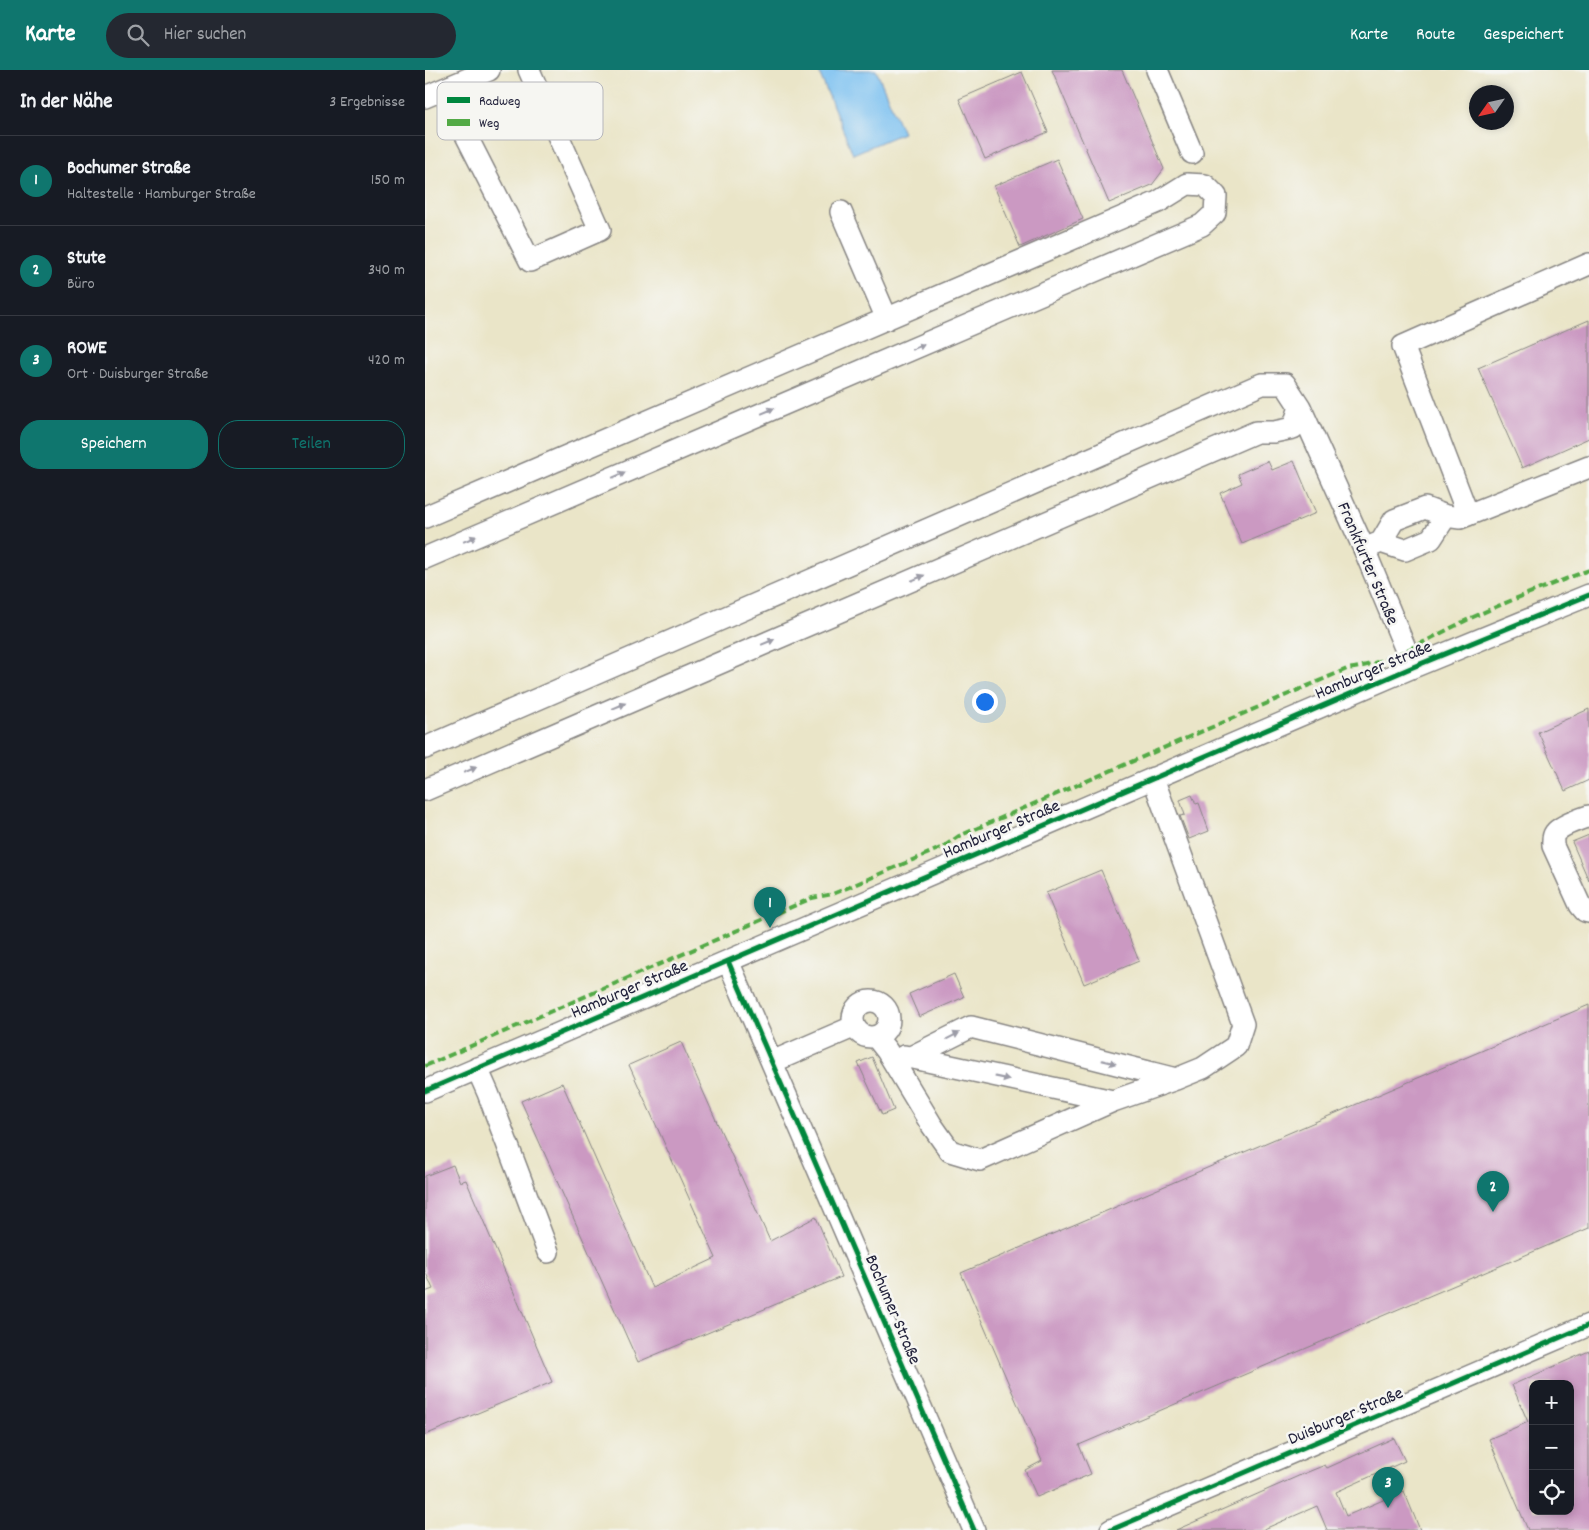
<!DOCTYPE html>
<html lang="de">
<head>
<meta charset="utf-8">
<style>
  :root { --surface:#171b24; --page:#242831; --text:#f1f3f6; --muted:#9ea1a6; --line:#363941; --accent:#0f766e }
  body { margin:0; font-family:Dekko,sans-serif; background:var(--page); color:var(--text) }
  .controls { position:absolute; right:15px; bottom:15px; display:grid; overflow:hidden; border-radius:10px; box-shadow:0 2px 8px #0003 }
  .controls button { width:45px; height:45px; display:grid; place-items:center; padding:0; border:0; border-bottom:1px solid var(--line); background:var(--surface); color:var(--text); font:25px sans-serif }
  .compass { position:absolute; left:1044px; top:15px; width:45px; height:45px; border-radius:50%; background:var(--surface); box-shadow:0 2px 8px #0003; rotate:236deg }
  .you { position:absolute; left:559px; top:631px; width:18px; height:18px; margin:-12px; border:4px solid #fff; border-radius:50%; background:#1a73e8; box-shadow:0 0 0 8px #1a73e833 }
  .badge { display:grid; place-items:center; width:32px; height:32px; border-radius:50%; background:var(--accent); color:#fff; font-size:16px; font-weight:700 }
  .pin { position:absolute; translate:-50% -41px; filter:drop-shadow(0 1px 2px #0008) }
  .pin::after { content:''; position:absolute; top:26px; width:18px; height:15px; background:inherit; clip-path:polygon(0 0,100% 0,50% 100%) }
  .list { margin:0; padding:0; list-style:none }
  h2 { display:flex; justify-content:space-between; align-items:center; height:65px; margin:0; padding:0 20px; font-size:21px }
  h2 small { font-size:16px; font-weight:400; color:var(--muted) }
  .list li { display:grid; grid-template-columns:32px 1fr auto; gap:15px; align-items:center; box-sizing:border-box; height:90px; padding:0 20px; border-top:1px solid var(--line) }
  .list b { display:block; font-size:19px; white-space:nowrap }
  .list p { margin:0; font-size:16px; white-space:nowrap; color:var(--muted) }
  .list em { font-size:16px; font-style:normal; color:var(--muted) }
  .actions { display:flex; gap:10px; padding:15px 20px }
  .actions a { flex:1; padding:11px 0; border:1px solid var(--accent); border-radius:20px; text-align:center; font-size:18px; color:var(--accent) }
  .actions .main { background:var(--accent); color:#fff }
  .icon { flex:none; width:28px; height:28px; fill:none; stroke:currentColor; stroke-width:2; stroke-linecap:round; stroke-linejoin:round }
  .map { position:relative; flex:none; width:1164px; height:1460px; overflow:hidden }
  header { display:flex; align-items:center; gap:30px; box-sizing:border-box; height:70px; padding:0 25px; background:var(--accent); color:#fff }
  header strong { font-size:24px }
  nav { display:flex; gap:28px; margin-inline-start:auto; font-size:18px }
  .search { width:350px; height:45px; background:var(--page); display:flex; align-items:center; gap:12px; box-sizing:border-box; padding:0 18px; border-radius:28px; color:var(--muted); font-size:19px }
  main { display:flex }
  aside { flex:1; background:var(--surface) }
  .map>svg:first-child { display:block }
  .water { fill:#79c0f1; stroke:#4e7196 }
  .building { fill:#cb99c2; fill-rule:evenodd }
  .lines { fill:none; stroke-linecap:round; stroke-linejoin:round }
  .minor-casing { stroke:#868482; stroke-width:24 }
  .minor { stroke:#fff; stroke-width:21 }
  .quiet { stroke:#53aa46; stroke-width:4; stroke-dasharray:8 4; stroke-linecap:butt }
  .cycleway-casing { stroke:#f6f6f2; stroke-width:8 }
  .cycleway { stroke:#00873e; stroke-width:5 }
  .oneway { fill:#9c9ca7 }
  .labels { text-anchor:middle; stroke-width:5; stroke-linejoin:round; paint-order:stroke }
  .street-label { font-size:18px; fill:#22223b; stroke:#f6f6f2 }
  .key { fill:#f6f6f2; stroke:#b6b6bb; stroke-width:1 }
  .key-label { font-size:14px; fill:#22223b }
</style>
</head>
<body>
<header>
<strong>Karte</strong>
<div class="search"><svg class="icon" aria-label="search" viewBox="0 0 24 24"><circle cx="10" cy="10" r="6"/><path d="M15 15l6 6"/></svg>Hier suchen</div>
<nav><a>Karte</a><a>Route</a><a>Gespeichert</a></nav>
</header>
<main>
<aside>
<h2>In der Nähe<small>3 Ergebnisse</small></h2>
<ul class="list">
<li><span class="badge">1</span><div><b>Bochumer Straße</b><p>Haltestelle · Hamburger Straße</p></div><em>150 m</em></li>
<li><span class="badge">2</span><div><b>Stute</b><p>Büro</p></div><em>340 m</em></li>
<li><span class="badge">3</span><div><b>ROWE</b><p>Ort · Duisburger Straße</p></div><em>420 m</em></li>
</ul>
<div class="actions"><a class="main">Speichern</a><a>Teilen</a></div>
</aside>
<div class="map">
<svg width="1164" height="1460" viewBox="0 0 1164 1460">
  <rect width="100%" height="100%" fill="#f6f6f2"/>
  <filter id="ink" filterUnits="userSpaceOnUse"><feTurbulence type="fractalNoise" baseFrequency=".02" numOctaves="2"/><feDisplacementMap in="SourceGraphic" scale="10" xChannelSelector="R" yChannelSelector="G"/><feConvolveMatrix kernelMatrix="1 2 1 2 8 2 1 2 1" color-interpolation-filters="sRGB"/></filter>
  <filter id="wash" filterUnits="userSpaceOnUse"><feTurbulence type="fractalNoise" baseFrequency=".0096" numOctaves="4" result="noise"/><feDisplacementMap in="SourceGraphic" scale="20" xChannelSelector="R" yChannelSelector="G"/><feGaussianBlur stdDeviation="1.12" result="paint"/><feColorMatrix in="noise" values="0 0 0 0 0 0 0 0 0 0 0 0 0 0 0 0 0 1.4 0 .05"/><feComposite in="paint" operator="in"/></filter>
  <g filter="url(#wash)">
    <rect width="100%" height="100%" fill="#eae5c8"/>
    <!-- water -->
    <path class="water" d="M393 0H451L478 63 428 84Z"/>
    <g id="blocks">
      <!-- building -->
      <path class="building" d="M627 0H697L739 99 727 115 684 133Z
        M597 2 623 62 560 89 534 29Z
        M632 89 658 149 595 177 569 116Z
        M1164 250V368L1097 398 1053 298Z
        M843 391 847 400 869 391 891 443 817 474 795 423 817 413 813 404Z
        M1164 639V710L1140 721 1113 662Z
        M767 725 771 734 774 733 784 761 764 769 755 746 760 745 755 730Z
        M1164 765V811L1147 772Z
        M676 800 714 891 659 914 621 823Z
        M529 904 539 927 494 947 484 924Z
        M1164 935V1158L654 1375 666 1404 612 1427 600 1400 617 1391 536 1203Z
        M256 972 345 1171 391 1147 416 1207 213 1292 96 1031 137 1013 227 1218 291 1188 204 995Z
        M447 987 469 1040 457 1045 433 993Z
        M28 1095 35 1112 41 1110 127 1312 0 1365V1222L8 1219 0 1201V1106Z
        M1164 1281V1460H1103L1064 1369 1103 1352 1087 1315ZM1108 1314H1145V1441H1108Z
        M969 1368 980 1391 911 1422 921 1446 979 1421 995 1460H902L892 1436 837 1460H751L878 1404 900 1395 902 1398Z"/>
    </g>
  </g>
  <g filter="url(#ink)">
    <use href="#blocks" fill-opacity="0" stroke="#868482" stroke-width="1"/>
    <g class="lines">
      <defs>
        <path id="minor" d="M732 0 767 83
          M18 20 105 191 175 160 104 0
          M0 27 64 0
          M416 142 462 249
          M875 337 939 479 988 597
          M1043 445 978 276 1164 194
          M0 447 733 132 762 114 780 115 791 126 790 143 777 155 0 488
          M956 472 969 450 1000 438 1021 446
          M939 479 956 472 980 480 1006 469 1021 446 1035 448 1164 397
          M0 678 837 314H860L875 337 868 358 849 362H831L0 720
          M1164 746C1155 749 1135 756 1130 763 1127 767 1128 772 1128 776L1155 835 1160 841 1164 842
          M303 891 549 1460
          M428 949a18 18 0 1 1 36 0a18 18 0 1 1-36 0Z
          M451 967 462 981 506 1054 525 1081 555 1090 688 1031 751 1009 778 998 811 976 818 954 728 708
          M479 986 688 1031
          M484 988 546 957 751 1009
          M347 992 428 957
          M52 998 63 1023 123 1182
          M0 1021 988 597 1164 525
          M686 1460 1164 1255"/>
      </defs>
      <!-- minor casing -->
      <use href="#minor" class="minor-casing"/>
      <!-- minor -->
      <use href="#minor" class="minor"/>
      <!-- quiet -->
      <path class="quiet" d="M0 996 387 828 408 824 518 777 534 766 922 599C964 594 1008 566 1046 548 1085 530 1125 515 1164 500"/>
      <defs>
        <path id="cycleway" d="M303 891 549 1460
          M0 1021 988 597 1164 525
          M686 1460 1164 1255"/>
      </defs>
      <!-- cycleway casing -->
      <use href="#cycleway" class="cycleway-casing"/>
      <!-- cycleway -->
      <use href="#cycleway" class="cycleway"/>
    </g>
    <!-- one-way arrows -->
    <defs><path id="oneway-solid" d="M-6-.8H1V-3.2L6.5 0L1 3.2V.8H-6Z" transform="scale(1.25)"/></defs>
    <g class="oneway">
      <use href="#oneway-solid" transform="translate(493 277) rotate(-23)"/>
      <use href="#oneway-solid" transform="translate(343 341) rotate(-23)"/>
      <use href="#oneway-solid" transform="translate(194 405) rotate(-23)"/>
      <use href="#oneway-solid" transform="translate(45 469) rotate(-23)"/>
      <use href="#oneway-solid" transform="translate(493 508) rotate(-23)"/>
      <use href="#oneway-solid" transform="translate(343 572) rotate(-23)"/>
      <use href="#oneway-solid" transform="translate(194 636) rotate(-23)"/>
      <use href="#oneway-solid" transform="translate(45 700) rotate(-23)"/>
      <use href="#oneway-solid" transform="translate(528 966) rotate(-27)"/>
      <use href="#oneway-solid" transform="translate(684 992) rotate(14)"/>
      <use href="#oneway-solid" transform="translate(577 1008) rotate(12)"/>
    </g>
  </g>
  <g class="labels">
    <!-- street labels -->
    <g class="street-label">
      <text transform="translate(944 493) rotate(67)" y="6">Frankfurter Straße</text>
      <text transform="translate(948 599) rotate(-23)" y="6">Hamburger Straße</text>
      <text transform="translate(576 758) rotate(-23)" y="6">Hamburger Straße</text>
      <text transform="translate(204 918) rotate(-23)" y="6">Hamburger Straße</text>
      <text transform="translate(469 1239) rotate(67)" y="6">Bochumer Straße</text>
      <text transform="translate(920 1345) rotate(-23)" y="6">Duisburger Straße</text>
    </g>
  </g>
  <!-- legend -->
  <rect x="12" y="12" width="166" height="58" rx="8" class="key"/>
  <rect x="22" y="27" width="23" height="6" fill="#00873e"/>
  <rect x="22" y="49" width="23" height="7" fill="#53aa46"/>
  <g class="key-label">
    <text x="54" y="35">Radweg</text>
    <text x="54" y="57">Weg</text>
  </g>
</svg>
<div class="controls">
<button>+</button>
<button>−</button>
<button><svg class="icon" aria-label="locate" viewBox="0 0 24 24"><circle cx="12" cy="12" r="6"/><path d="M12 2v4M12 18v4M2 12h4M18 12h4"/></svg></button>
</div>
<svg class="compass" viewBox="-18 -18 36 36"><path d="M0-13l5 13h-10z" fill="#e53935"/><path d="M0 13l5-13h-10z" fill="#9ea1a6"/></svg>
<div class="you"></div>
<div class="pin badge" style="left:345px;top:858px">1</div>
<div class="pin badge" style="left:1068px;top:1142px">2</div>
<div class="pin badge" style="left:963px;top:1438px">3</div>
</div>
</main>
</body>
</html>
